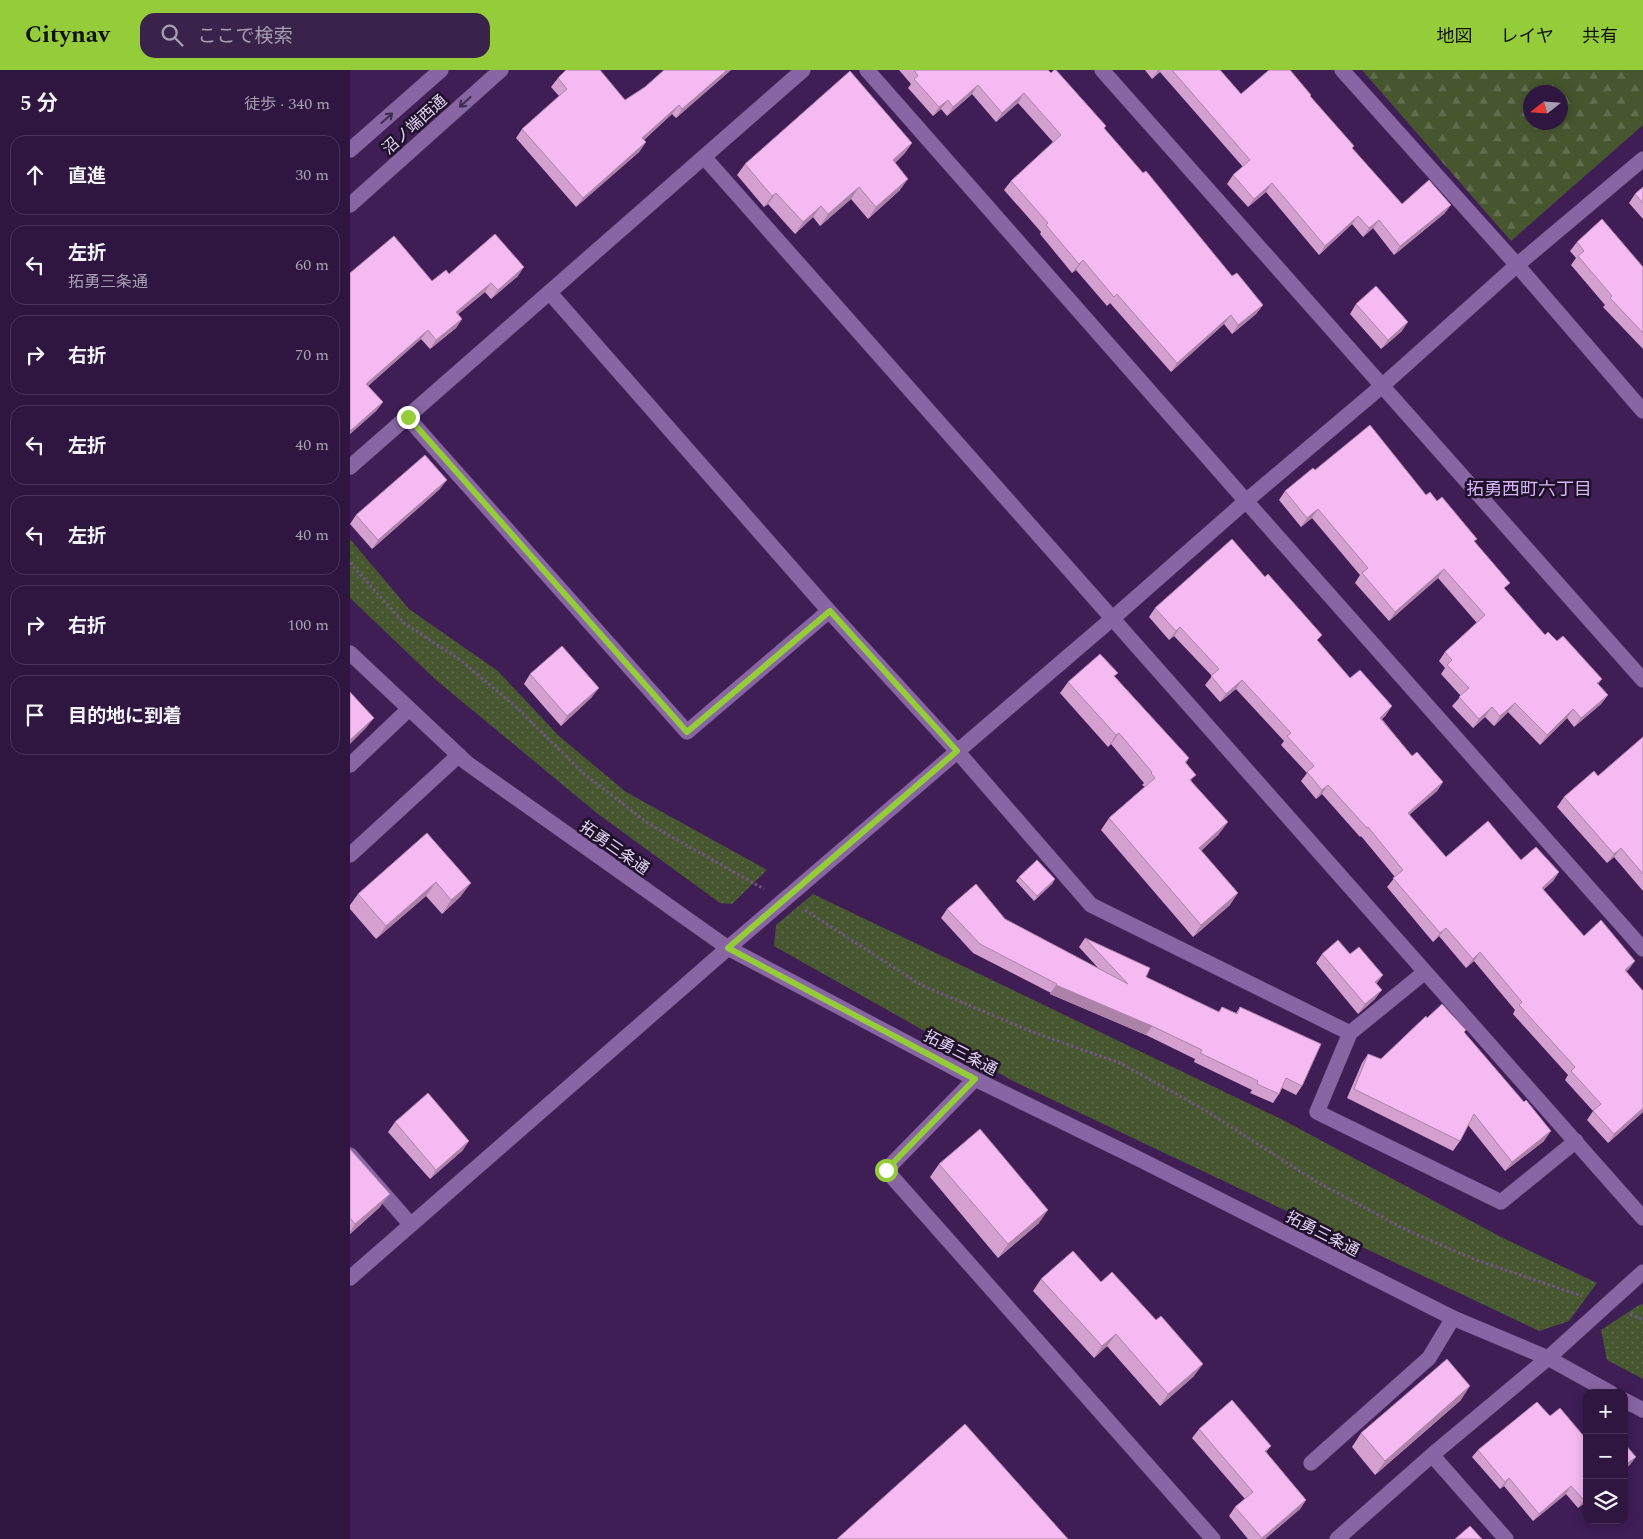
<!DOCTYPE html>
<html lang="ja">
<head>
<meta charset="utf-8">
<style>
  :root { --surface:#2e1640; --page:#3a234b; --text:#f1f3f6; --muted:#a79fb1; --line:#493559; --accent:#95cc3a }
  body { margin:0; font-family:Spectral,"Noto Sans JP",serif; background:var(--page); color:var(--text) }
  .controls { position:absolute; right:15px; bottom:15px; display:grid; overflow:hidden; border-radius:10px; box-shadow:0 2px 12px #0003 }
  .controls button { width:45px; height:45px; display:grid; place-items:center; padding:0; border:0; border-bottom:1px solid var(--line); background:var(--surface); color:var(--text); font:25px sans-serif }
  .compass { position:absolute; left:1173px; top:15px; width:45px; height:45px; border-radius:50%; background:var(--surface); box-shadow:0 2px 12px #0003; rotate:253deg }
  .stop { position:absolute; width:15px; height:15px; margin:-11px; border:4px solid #95cc3a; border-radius:50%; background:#fff }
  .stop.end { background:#95cc3a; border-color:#fff; box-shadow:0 1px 5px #0008 }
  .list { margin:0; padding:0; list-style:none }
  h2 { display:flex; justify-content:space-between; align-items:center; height:65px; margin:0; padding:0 20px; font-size:21px }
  h2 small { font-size:16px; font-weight:400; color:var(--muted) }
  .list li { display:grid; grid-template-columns:32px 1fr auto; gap:15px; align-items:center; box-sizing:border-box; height:80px; margin:0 10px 10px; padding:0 10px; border:1px solid var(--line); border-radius:15px }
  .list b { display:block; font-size:19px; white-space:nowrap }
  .list p { margin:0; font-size:16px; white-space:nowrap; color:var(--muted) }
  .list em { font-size:16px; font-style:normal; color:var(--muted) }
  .icon { flex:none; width:28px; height:28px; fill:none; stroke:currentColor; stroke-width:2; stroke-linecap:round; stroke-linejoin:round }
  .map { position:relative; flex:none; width:1293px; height:1469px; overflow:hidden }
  header { display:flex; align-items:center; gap:30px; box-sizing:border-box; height:70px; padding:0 25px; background:var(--accent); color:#111 }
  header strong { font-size:24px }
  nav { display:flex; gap:28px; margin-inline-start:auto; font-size:18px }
  .search { width:350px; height:45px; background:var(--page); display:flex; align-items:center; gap:12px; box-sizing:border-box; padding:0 18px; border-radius:15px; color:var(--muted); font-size:19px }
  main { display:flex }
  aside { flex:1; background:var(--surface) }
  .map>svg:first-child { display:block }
  .forest { fill:url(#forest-firs); fill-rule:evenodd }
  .park { fill:url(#park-dots) }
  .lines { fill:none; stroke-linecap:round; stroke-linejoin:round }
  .minor-casing { stroke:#56396a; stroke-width:16 }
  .path { stroke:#705585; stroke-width:3; stroke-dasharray:2.5 2.5; stroke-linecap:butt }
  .minor { stroke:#8766a3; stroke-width:15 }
  .wall { fill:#d3a0d0 }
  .shaded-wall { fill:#ac82a9 }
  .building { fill:#f5baf2; stroke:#ac82a9 }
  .oneway { stroke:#3e2b4e }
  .route { stroke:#95cc3a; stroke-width:6 }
  .labels { text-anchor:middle; stroke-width:5; stroke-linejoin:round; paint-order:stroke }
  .street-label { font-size:16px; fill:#e5d4f5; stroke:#1e1129 }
  .neighbourhood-label { font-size:18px; fill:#d6b3f5; stroke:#1e1129 }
</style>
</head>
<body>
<header>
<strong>Citynav</strong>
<div class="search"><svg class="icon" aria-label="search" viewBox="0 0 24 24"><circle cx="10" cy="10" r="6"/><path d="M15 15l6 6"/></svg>ここで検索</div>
<nav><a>地図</a><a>レイヤ</a><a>共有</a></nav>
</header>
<main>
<aside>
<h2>5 分<small>徒歩 · 340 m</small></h2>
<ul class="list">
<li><svg class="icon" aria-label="ahead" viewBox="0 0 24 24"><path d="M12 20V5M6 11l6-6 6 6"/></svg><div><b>直進</b></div><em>30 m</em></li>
<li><svg class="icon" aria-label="left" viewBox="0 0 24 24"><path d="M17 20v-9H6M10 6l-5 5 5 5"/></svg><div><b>左折</b><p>拓勇三条通</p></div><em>60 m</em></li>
<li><svg class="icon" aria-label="right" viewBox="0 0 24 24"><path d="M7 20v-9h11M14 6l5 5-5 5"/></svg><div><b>右折</b></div><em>70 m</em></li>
<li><svg class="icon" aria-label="left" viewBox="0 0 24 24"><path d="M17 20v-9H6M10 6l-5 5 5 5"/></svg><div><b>左折</b></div><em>40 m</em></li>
<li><svg class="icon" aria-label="left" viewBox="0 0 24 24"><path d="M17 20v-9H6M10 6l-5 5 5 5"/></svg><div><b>左折</b></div><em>40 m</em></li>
<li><svg class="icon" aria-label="right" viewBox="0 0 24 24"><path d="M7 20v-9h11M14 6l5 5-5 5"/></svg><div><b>右折</b></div><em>100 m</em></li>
<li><svg class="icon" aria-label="arrive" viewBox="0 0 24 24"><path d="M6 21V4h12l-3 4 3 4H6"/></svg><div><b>目的地に到着</b></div></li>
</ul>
</aside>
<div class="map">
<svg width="1293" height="1469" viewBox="0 0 1293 1469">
  <defs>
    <pattern id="forest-firs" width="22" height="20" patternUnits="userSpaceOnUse" patternTransform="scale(1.25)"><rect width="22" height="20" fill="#46572f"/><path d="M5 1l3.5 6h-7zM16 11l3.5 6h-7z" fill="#616e4e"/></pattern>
    <pattern id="park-dots" width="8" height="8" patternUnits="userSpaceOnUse" patternTransform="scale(1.25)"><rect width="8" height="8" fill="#46572f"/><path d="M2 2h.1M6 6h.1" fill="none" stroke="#616e4e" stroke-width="1.8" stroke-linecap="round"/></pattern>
  </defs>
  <rect width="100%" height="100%" fill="#3e1e55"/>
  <!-- forest -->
  <path class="forest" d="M1012 0H1293V55L1161 171ZM1180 22H1210V52H1180Z"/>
  <!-- park -->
  <path class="park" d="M0 469 59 539 148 601 209 666 276 722 417 800 382 834 370 833 248 744 86 610 0 528Z
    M463 824 933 1050 1151 1167 1247 1213 1219 1251 1189 1261 663 1011 424 876 426 855Z
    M1293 1234V1309L1257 1290 1251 1260 1289 1235Z"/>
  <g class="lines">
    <defs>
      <path id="minor" d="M517 0 896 431 1293 879
        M752 0 1293 610
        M992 0 1167 195 1293 341
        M0 80 91 0
        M354 87 1293 1148
        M0 135 151 0
        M200 223 479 541 607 681 741 835 1000 963
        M57 347 337 662 479 541
        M0 397 453 0
        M0 583 117 693 378 878 625 1009 791 1090 1103 1248 1198 1288 1261 1323
        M0 695 59 639
        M0 785 109 685
        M1075 902 1000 963 967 1042 1151 1132 1226 1071
        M625 1009 536 1100 863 1469
        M0 1085 61 1155
        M0 1208 378 878 763 548 896 431 1032 316 1167 195 1293 89
        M1274 1330 1293 1340
        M1082 1385 1156 1469
        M961 1393 1079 1288 1103 1248
        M987 1469 1082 1385 1198 1288 1293 1202"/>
    </defs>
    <!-- minor casing -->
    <use href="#minor" class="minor-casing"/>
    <!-- path -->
    <path class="path" d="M0 493 54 553 109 589 166 637 233 703 299 754 414 819
      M455 840 571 915 680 961 770 993 853 1039 967 1112 1056 1160 1126 1190 1232 1226
      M1280 1244 1293 1250"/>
    <!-- minor -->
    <use href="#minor" class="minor"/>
  </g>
  <!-- wall -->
  <path class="wall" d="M381 0 326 48 322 44 294 70 296 72 289 82 226 137 166 68 172 59 209 26 201 17 208 8 275 30Z
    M549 0H698L756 56 754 59 882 206 913 235 906 244 882 264 874 254 821 302 760 233 757 236 726 200 722 203 690 164 691 162 654 120 661 111 703 72 668 33 646 52 622 24 597 46 591 39 583 46 558 18 561 14Z
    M795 0H870L891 24 960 27 1004 76 1002 78 1052 134 1095 143 1044 185 1023 158 1013 167 1002 154 969 185 916 122 898 137 877 114 883 105 893 97 810 2 802 9Z
    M562 73 554 84 545 93 550 120 518 149 501 129 470 156 463 147 445 164 418 134 414 137 387 105 395 94Z
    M1293 117V149L1279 133 1285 124Z
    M1227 172 1293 197V279L1253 237 1255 235 1221 195 1226 188 1220 181Z
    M0 203 82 211 99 204 168 206 141 229 135 222 108 244 112 249 106 258 80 279 71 269 18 316 33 332 26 341 0 364Z
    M1006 234 1052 261 1031 279 1000 244Z
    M965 400 1076 425 1087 431 1125 472 1155 519 1195 565 1207 571 1252 609 1248 614 1258 625 1251 634 1224 657 1217 648 1190 675 1158 642 1144 656 1135 647 1123 658 1102 636 1111 626 1091 604 1095 598 1089 591 1095 582 1127 553 1088 508 1039 551 1005 513 1010 505 962 448 951 457 929 430 935 421Z
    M90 419 22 479 0 454 6 445Z
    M805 538 968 571 1000 608 1036 645 1032 649 1062 686 1093 712 1087 721 1059 745 1096 787 1171 790 1209 802 1203 811 1193 820 1234 866 1285 891 1276 902 1293 1042 1258 1073 1237 1050 1243 1041 1215 1010 1218 1005 1163 944 1165 940 1124 891 1116 898 1089 866 1083 872 1037 817 1045 807 1011 766 1010 767 972 724 966 729 951 711 957 703 931 675 934 671 886 619 870 632 855 615 862 606 824 566 819 570 799 547Z
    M180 604 242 627 211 656 174 614Z
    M765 607 839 688 836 693 842 712 869 764 851 781 880 835 843 867 751 760 759 748 795 717 792 715 794 713 761 674 758 677 710 623 718 612Z
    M1293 667V821L1264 787 1257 793 1207 737 1214 727 1248 706Z
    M77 763 111 826 92 844 76 826 26 869 0 839V835L8 824Z
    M669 807 705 809 702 814 684 831 666 811Z
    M597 839 655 849 749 899 729 877 735 868 796 907 869 942 872 937 886 943 890 937 952 1016 946 1025 932 1018 929 1024 923 1033 900 1023 902 1020 844 992 845 989 796 965 700 924 701 923 623 883 591 848Z
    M972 884H1000L1033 905 1026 914 1025 929 1008 944 966 893Z
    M1077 948 1114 963 1194 1071 1155 1101 1118 1055 1110 1071 1103 1081 997 1028 1012 993 1018 984 1031 989Z
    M45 1052 113 1080 80 1109 38 1062Z
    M0 1079 30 1137 0 1164Z
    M589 1094 689 1153 648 1188 580 1107Z
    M691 1209 751 1212 844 1306 810 1336 757 1276 744 1288 683 1221Z
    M1111 1330 1025 1405 1002 1377 1011 1363Z
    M1187 1332 1237 1431 1228 1438 1216 1424 1183 1451 1154 1416 1150 1419 1122 1387 1128 1380Z
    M849 1359 921 1376 916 1382 956 1430 950 1439 915 1469H898L879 1446 885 1437 895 1429 842 1368Z"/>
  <!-- shaded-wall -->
  <path class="shaded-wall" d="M377 0H381L326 48 332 39Z
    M808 0H811L802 9Z
    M628 15 622 24 597 46 603 37Z
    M674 23 668 33 646 52 652 43Z
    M598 30 591 39 583 46 589 37Z
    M329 35 322 44 285 77 292 68Z
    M296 72 289 82 226 137 233 128Z
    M562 73 554 84 534 102 543 90Z
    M558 109 550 120 518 149 526 137Z
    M922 113 916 122 898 137 904 129Z
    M509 117 501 129 470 156 478 144Z
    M426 123 418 134 414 137 422 126Z
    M1101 135 1095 143 1044 185 1050 176Z
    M471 136 463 147 445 164 453 152Z
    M1008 146 1002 154 969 185 975 176Z
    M1029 150 1023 158 1013 167 1019 158Z
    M733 190 726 200 722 203 729 194Z
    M174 197 168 206 141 229 148 220Z
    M141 213 135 222 100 251 106 242Z
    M913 235 906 244 882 264 888 255Z
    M881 245 874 254 821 302 827 293Z
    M112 249 106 258 80 279 86 270Z
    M1058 252 1052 261 1031 279 1038 270Z
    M78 260 71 269 10 323 16 314Z
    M33 332 26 341 0 364V361Z
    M97 410 90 419 22 479 28 470Z
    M968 439 962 448 951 457 957 448Z
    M1094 499 1088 508 1039 551 1045 542Z
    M830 557 824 566 819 570 826 561Z
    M892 610 886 619 870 632 876 624Z
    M249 618 242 627 211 656 217 646Z
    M1258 625 1251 634 1224 657 1231 648Z
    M1165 633 1158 642 1144 656 1150 646Z
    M1042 636 1036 645 1024 656 1030 648Z
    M1142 637 1135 647 1123 658 1129 649Z
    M1223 639 1217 648 1190 675 1197 665Z
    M24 648 16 658 0 674V670Z
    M769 663 761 674 758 677 766 665Z
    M1093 712 1087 721 1051 751 1058 743Z
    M978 715 972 724 966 729 972 720Z
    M878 752 869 764 841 790 849 778Z
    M1271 778 1264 787 1257 793 1264 784Z
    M1209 802 1203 811 1185 827 1192 818Z
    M705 809 702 814 684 831 687 826Z
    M86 812 76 826 26 869 36 856Z
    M121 813 111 826 92 844 101 830Z
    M888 823 880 835 843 867 851 855Z
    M1096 858 1089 866 1083 872 1090 863Z
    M1130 882 1124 891 1116 898 1123 889Z
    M1285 891 1279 899 1269 909 1275 900Z
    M1033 905 1026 914 1025 912Z
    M706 915 802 956 796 965 700 924Z
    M1032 920 1025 929 1008 944 1015 934Z
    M1293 1038V1042L1258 1073 1264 1064Z
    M1201 1061 1194 1071 1155 1101 1162 1092Z
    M119 1071 113 1080 80 1109 86 1100Z
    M40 1124 30 1137 0 1164V1162L5 1154Z
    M698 1140 689 1153 648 1188 658 1174Z
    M766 1264 757 1276 744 1288 752 1276Z
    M853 1294 844 1306 810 1336 818 1324Z
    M1120 1316 1111 1330 1025 1405 1035 1391Z
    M1286 1387 1280 1395 1274 1400V1396Z
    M1159 1408 1154 1416 1150 1419 1155 1412Z
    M1221 1416 1216 1424 1183 1451 1189 1444Z
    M1237 1428V1431L1228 1438 1234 1430Z
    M956 1430 950 1439 915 1469H911Z"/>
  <!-- building -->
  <path class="building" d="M216 0H250L275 30 295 17 314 0H377L332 39 329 35 292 68 296 72 233 128 172 59 217 19 208 8Z
    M564 0H698L701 3 704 0H706L756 56 754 58 793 103 796 101 882 206 887 203 913 235 888 255 881 245 827 293 767 224 764 227 733 190 729 194 696 155 698 153 661 111 711 65 674 23 652 43 628 15 603 37 598 30 589 37 564 9 568 6Z
    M822 0H870L891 24 919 0H940L961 25 960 26 1004 76 1002 78 1052 134 1079 110 1101 135 1050 176 1029 150 1019 158 1008 146 975 176 922 113 904 129 883 105 900 90Z
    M500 1 562 73 543 90 558 109 526 137 509 117 478 144 471 136 453 152 426 123 422 126 395 94Z
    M1293 117V133L1285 124Z
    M1252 149 1293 197V263L1260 228 1262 226 1228 186 1234 181 1227 172Z
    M145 164 174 197 148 220 141 213 106 242 112 249 86 270 78 260 16 314 33 332 0 361V203L44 166 82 211 96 200 99 204Z
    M1026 216 1058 252 1038 270 1006 234Z
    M1020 355 1076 425 1080 422 1087 431 1092 427 1127 469 1124 471 1160 513 1154 518 1195 565 1198 562 1207 571 1213 566 1252 609 1247 613 1258 625 1231 648 1223 639 1197 665 1165 633 1150 646 1142 637 1129 649 1109 627 1119 618 1097 595 1102 590 1095 582 1135 545 1094 499 1045 542 1012 503 1018 498 968 439 957 448 935 421 963 398 965 400Z
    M75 385 97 410 28 470 6 445Z
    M882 469 915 507 918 504 972 565 967 570 1000 608 1010 600 1042 636 1030 648 1062 686 1067 682 1093 712 1058 743 1096 787 1138 751 1171 790 1186 777 1209 802 1192 818 1234 866 1251 850 1285 891 1275 900 1293 921V1038L1264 1064 1243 1041 1251 1034 1221 1001 1225 997 1169 935 1172 932 1130 882 1123 889 1096 858 1090 863 1043 808 1053 800 1018 757 1017 758 978 715 972 720 957 702 964 696 937 666 941 663 892 610 876 624 861 606 869 599 830 557 826 561 805 538Z
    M212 576 249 618 217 646 180 604Z
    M750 584 768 603 764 606 839 688 835 692 846 705 840 710 878 752 849 778 888 823 851 855 759 748 805 708 801 703 802 702 769 663 766 665 718 612Z
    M0 622 24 648 0 670Z
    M1293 667V804L1271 778 1264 784 1214 727 1244 701 1248 706Z
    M77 763 121 813 101 830 86 812 36 856 8 824Z
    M687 790 705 809 687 826 669 807Z
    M626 814 655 849 778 914 735 868 800 898 796 907 869 942 872 937 887 944 890 937 971 974 952 1016 936 1008 929 1024 907 1014 908 1011 850 983 852 980 802 956 706 915 707 914 630 874 597 839Z
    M988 870 1000 884 1009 877 1033 905 1025 912 1032 920 1015 934 972 884Z
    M1092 934 1116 960 1114 962 1174 1032 1176 1030 1201 1061 1162 1092 1124 1044 1110 1071 1004 1019 1018 984 1031 989 1076 946 1077 948Z
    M78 1023 119 1071 86 1100 45 1052Z
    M630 1059 698 1140 658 1174 589 1094Z
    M0 1079 40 1124 5 1154 0 1148Z
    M723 1181 751 1212 762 1202 806 1250 811 1246 853 1294 818 1324 766 1264 752 1276 691 1209Z
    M1097 1289 1120 1316 1035 1391 1011 1363Z
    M882 1330 921 1376 915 1381 956 1430 912 1468 885 1437 903 1422 849 1359Z
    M1187 1332 1200 1346 1210 1338 1237 1370V1428L1234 1430 1221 1416 1189 1444 1159 1408 1155 1412 1128 1380Z
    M615 1354 718 1469H487Z
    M1274 1373 1286 1387 1274 1396Z
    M1120 1456 1132 1469H1105Z"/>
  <!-- one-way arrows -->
  <defs><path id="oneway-shaft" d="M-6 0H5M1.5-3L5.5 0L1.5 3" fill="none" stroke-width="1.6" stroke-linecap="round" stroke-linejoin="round" transform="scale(1.25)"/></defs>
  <g class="oneway">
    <use href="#oneway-shaft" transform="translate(115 32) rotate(138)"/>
    <use href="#oneway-shaft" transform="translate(37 48) rotate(-41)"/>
  </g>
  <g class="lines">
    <!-- route -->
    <path class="route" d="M58 347 337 662 480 541 607 681 378 878 625 1009 536 1100"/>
  </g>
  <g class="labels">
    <!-- street labels -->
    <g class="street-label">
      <text transform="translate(64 54) rotate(-42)" y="6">沼ノ端西通</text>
      <text transform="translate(265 777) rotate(35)" y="6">拓勇三条通</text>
      <text transform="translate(611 982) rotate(27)" y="6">拓勇三条通</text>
      <text transform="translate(973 1163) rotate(27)" y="6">拓勇三条通</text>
    </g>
    <!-- neighbourhood labels -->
    <g class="neighbourhood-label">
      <text x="1179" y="425">拓勇西町六丁目</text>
    </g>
  </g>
</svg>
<div class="controls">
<button>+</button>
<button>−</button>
<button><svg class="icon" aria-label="layers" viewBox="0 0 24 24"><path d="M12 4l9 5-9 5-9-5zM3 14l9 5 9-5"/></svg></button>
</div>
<svg class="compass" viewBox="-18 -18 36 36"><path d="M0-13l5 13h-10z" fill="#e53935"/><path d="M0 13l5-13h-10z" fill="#a79fb1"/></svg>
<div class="stop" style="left:536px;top:1100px"></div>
<div class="stop end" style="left:58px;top:347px"></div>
</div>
</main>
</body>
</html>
